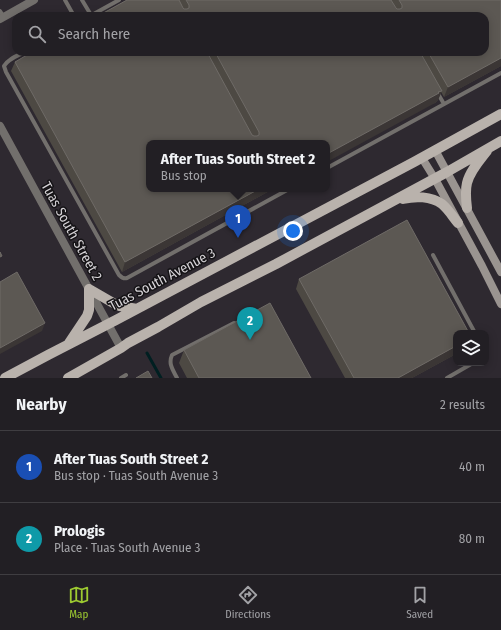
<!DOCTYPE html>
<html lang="en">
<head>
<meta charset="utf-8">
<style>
  :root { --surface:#221f24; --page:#2a272c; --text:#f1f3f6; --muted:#a2a2a6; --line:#3f3d41; --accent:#9dca31 }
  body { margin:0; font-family:"Fira Sans Condensed",sans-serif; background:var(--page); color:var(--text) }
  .controls { position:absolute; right:12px; bottom:12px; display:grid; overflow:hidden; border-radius:8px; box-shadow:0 2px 10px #0003 }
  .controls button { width:36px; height:36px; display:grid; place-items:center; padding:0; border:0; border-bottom:1px solid var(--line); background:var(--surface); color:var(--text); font:20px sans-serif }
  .you { position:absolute; left:293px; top:231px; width:14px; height:14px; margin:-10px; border:3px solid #fff; border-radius:50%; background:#1a73e8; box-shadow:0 0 0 6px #1a73e833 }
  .badge { display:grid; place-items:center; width:26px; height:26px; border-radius:50%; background:var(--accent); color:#fff; font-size:13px; font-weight:700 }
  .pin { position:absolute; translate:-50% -33px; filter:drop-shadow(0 1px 2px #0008) }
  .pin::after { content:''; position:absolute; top:21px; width:14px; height:12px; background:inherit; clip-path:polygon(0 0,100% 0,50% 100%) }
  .popup { position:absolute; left:146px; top:140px; width:184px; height:52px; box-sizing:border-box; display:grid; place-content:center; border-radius:8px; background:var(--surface); filter:drop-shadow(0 1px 3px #0005); font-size:13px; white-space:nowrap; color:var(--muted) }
  .popup b { font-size:15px; color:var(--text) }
  .popup::after { content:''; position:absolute; left:50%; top:100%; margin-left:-8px; border:8px solid transparent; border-top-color:var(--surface) }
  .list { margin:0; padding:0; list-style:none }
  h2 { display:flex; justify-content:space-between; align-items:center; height:52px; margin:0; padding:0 16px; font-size:17px }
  h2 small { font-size:13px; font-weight:400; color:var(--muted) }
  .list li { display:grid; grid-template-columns:26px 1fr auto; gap:12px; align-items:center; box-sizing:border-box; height:72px; padding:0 16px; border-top:1px solid var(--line) }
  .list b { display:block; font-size:15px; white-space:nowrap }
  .list p { margin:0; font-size:13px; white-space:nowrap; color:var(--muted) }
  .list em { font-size:13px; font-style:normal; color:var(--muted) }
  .icon { flex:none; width:22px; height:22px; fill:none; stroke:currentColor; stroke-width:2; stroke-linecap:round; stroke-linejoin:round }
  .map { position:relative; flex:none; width:501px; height:378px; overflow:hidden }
  .search { position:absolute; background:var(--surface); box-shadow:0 2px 10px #0003; left:12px; right:12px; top:12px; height:44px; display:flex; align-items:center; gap:10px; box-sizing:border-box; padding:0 14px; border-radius:12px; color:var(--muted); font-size:15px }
  .sheet { height:196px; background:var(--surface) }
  nav { display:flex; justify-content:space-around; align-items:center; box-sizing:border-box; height:56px; border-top:1px solid var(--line); background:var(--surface); font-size:11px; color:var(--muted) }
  nav a { display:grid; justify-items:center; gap:2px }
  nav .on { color:var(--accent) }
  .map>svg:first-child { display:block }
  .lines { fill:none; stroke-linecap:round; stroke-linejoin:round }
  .stream { stroke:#001f21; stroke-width:3 }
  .service { stroke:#726f6c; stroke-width:4 }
  .minor { stroke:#726f6c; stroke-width:8 }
  .secondary { stroke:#9a9490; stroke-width:8 }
  .primary { stroke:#b9b2ac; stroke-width:10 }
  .wall { fill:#4d4943 }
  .shaded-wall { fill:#3b3635 }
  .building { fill:#5c5853; stroke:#6f6b67 }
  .labels { text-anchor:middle; stroke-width:3; stroke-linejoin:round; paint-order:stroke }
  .street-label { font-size:14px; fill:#d5d2d6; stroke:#151316 }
</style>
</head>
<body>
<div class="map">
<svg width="501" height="378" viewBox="0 0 501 378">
  <rect width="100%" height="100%" fill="#2e2930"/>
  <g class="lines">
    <!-- stream -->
    <path class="stream" d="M147 353 161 378"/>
    <!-- service -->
    <path class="service" d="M65 0 74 16
      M82 0 91 15
      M0 11 4 17
      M90 16 119 0
      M25 52C17 56 8 59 4 66L6 72 119 275C121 277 124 279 127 278L289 189
      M437 92 444 104
      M327 168 501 73
      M433 255 475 333
      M121 378 126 375
      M177 378C173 370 168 364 172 355L234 323
      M447 378 473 363"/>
    <!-- minor -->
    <path class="minor" d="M0 19 34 0
      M0 126 121 348"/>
    <!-- secondary -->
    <path class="secondary" d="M435 150 501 272
      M422 158 435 179 482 266 501 304"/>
    <!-- primary -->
    <path class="primary" d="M403 199C415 196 431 196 442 204 448 209 453 217 458 223
      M467 208C466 200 465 191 467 183 470 171 480 160 487 151
      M89 289 115 304 120 306 137 309
      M69 343 87 316 89 310V289
      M5 378 48 355 116 320 414 162 501 114
      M68 378 121 348 128 343 158 327 201 302 276 264 447 172 501 141"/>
  </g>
  <!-- wall -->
  <path class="wall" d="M127 0H501V66L444 97 441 92 438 100 435 103 149 189H273L122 272 11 71 15 62 32 52H485V16H98Z
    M299 279 456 333V354L412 378H345L296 289Z
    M184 350 311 378H187L179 363Z"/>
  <!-- shaded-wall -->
  <path class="shaded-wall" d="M501 58V66L444 97 448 87Z
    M442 91 438 100 435 103 327 162V154Z
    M259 189H273L122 272 125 262Z
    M45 323 42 331 0 354V348Z
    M456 346V354L412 378H398Z"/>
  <!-- building -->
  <path class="building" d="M127 0H179L183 8 184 9H187L189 8V5L186 0H391L396 8 397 9H400L402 8V5L399 0H501V58L448 87 428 52H485V16H98Z
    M32 52H207L252 135 254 136H257L259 135V132L215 52H420L442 91 438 92 439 93 327 154V143H149V189H259L125 262 15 62Z
    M407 220 469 333H456V346L398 378H354L299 279Z
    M0 252 2 256 0 257Z
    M17 272 45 323 0 348V282Z
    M270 303 311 378H199L184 350Z
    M148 371 152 378H136Z"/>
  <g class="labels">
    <!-- street labels -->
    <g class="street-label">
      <text transform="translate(72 231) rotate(61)" y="5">Tuas South Street 2</text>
      <text transform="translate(162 279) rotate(-28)" y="5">Tuas South Avenue 3</text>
    </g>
  </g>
</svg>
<div class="controls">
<button><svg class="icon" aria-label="layers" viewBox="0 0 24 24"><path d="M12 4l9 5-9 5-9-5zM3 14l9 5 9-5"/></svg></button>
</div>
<div class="you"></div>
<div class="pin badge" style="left:238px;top:238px;background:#1a4fb4">1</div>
<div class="popup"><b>After Tuas South Street 2</b>Bus stop</div>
<div class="pin badge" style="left:250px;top:340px;background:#0f9aa8">2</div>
<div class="search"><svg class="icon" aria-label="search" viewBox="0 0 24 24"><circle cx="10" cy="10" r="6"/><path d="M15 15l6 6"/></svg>Search here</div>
</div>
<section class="sheet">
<h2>Nearby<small>2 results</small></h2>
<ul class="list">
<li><span class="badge" style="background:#1a4fb4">1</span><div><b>After Tuas South Street 2</b><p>Bus stop · Tuas South Avenue 3</p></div><em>40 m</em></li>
<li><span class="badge" style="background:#0f9aa8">2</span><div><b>Prologis</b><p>Place · Tuas South Avenue 3</p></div><em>80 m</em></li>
</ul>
</section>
<nav>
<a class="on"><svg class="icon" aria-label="map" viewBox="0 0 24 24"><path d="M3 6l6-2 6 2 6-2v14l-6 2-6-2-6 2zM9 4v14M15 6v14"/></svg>Map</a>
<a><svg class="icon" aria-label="directions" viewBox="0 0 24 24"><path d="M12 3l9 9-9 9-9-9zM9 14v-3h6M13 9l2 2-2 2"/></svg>Directions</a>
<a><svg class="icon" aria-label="saved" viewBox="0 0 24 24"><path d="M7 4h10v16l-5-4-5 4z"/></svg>Saved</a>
</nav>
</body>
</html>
